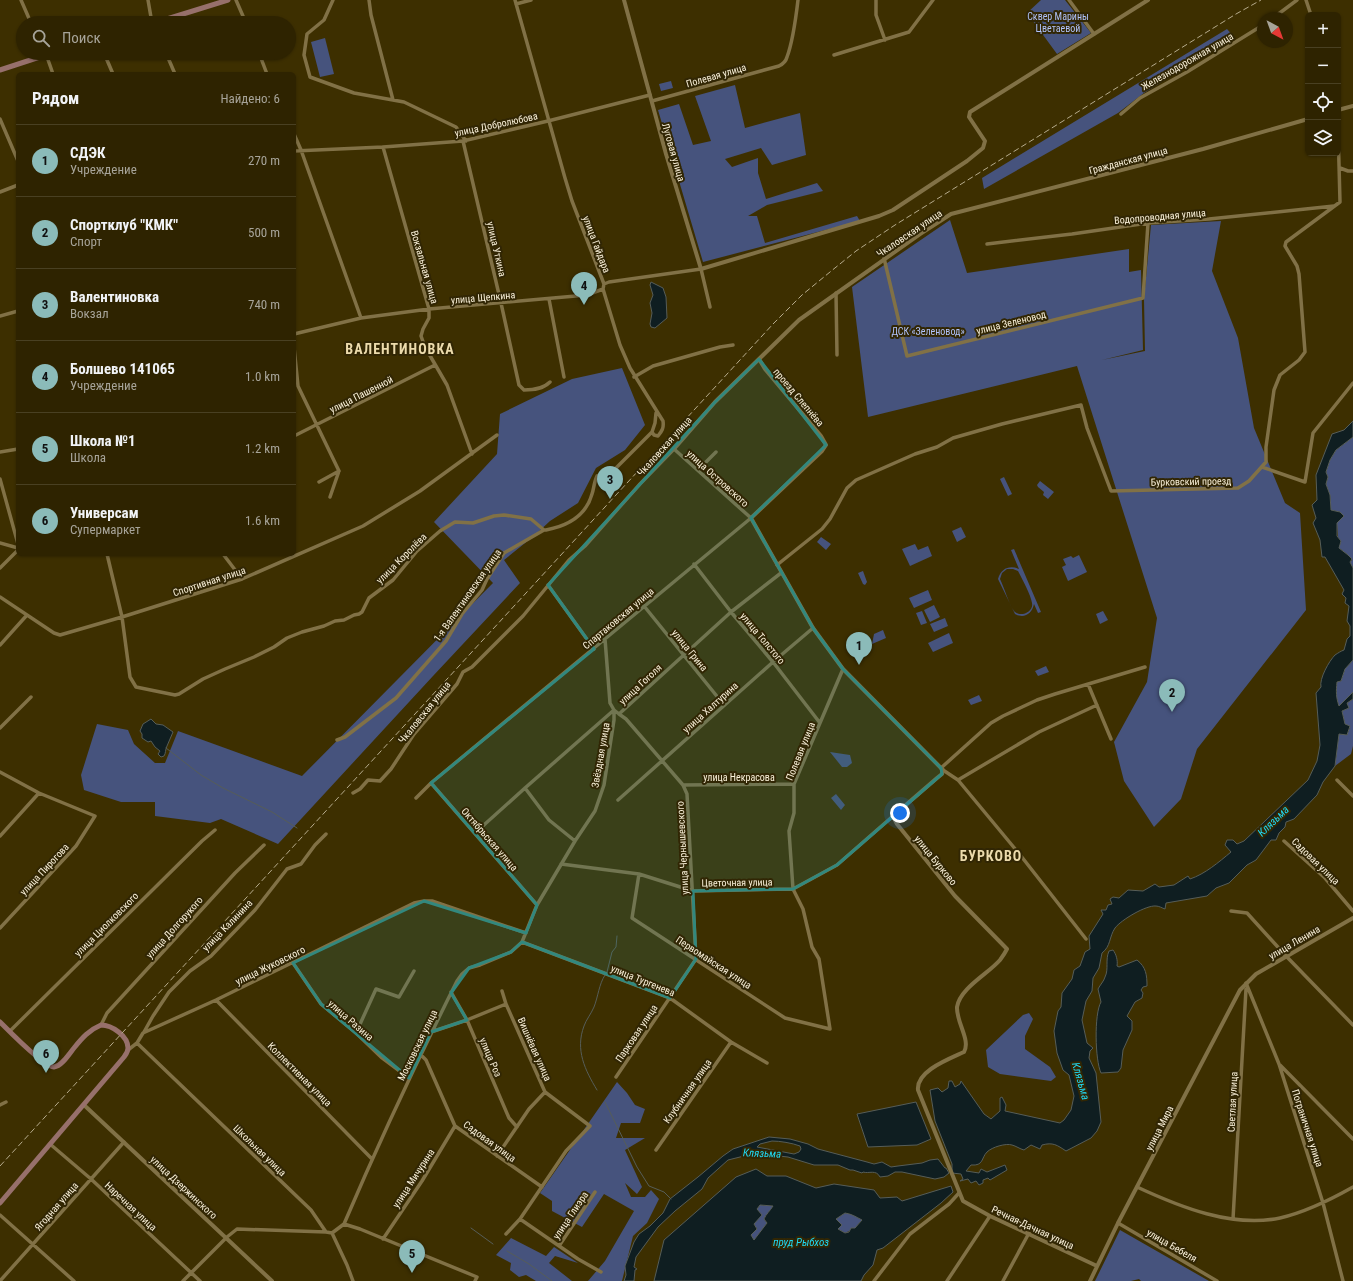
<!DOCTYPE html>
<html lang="ru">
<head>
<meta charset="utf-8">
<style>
  :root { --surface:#2e2300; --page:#362b0a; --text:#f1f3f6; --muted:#a7a499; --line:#494022; --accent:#8bbbb9 }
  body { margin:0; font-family:"Roboto Condensed",sans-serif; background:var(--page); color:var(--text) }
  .controls { position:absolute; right:12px; top:12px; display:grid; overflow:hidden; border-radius:6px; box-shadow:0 1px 3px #0004 }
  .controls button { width:36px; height:36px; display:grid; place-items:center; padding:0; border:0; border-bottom:1px solid var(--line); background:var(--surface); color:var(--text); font:20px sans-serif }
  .compass { position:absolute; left:1257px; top:12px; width:36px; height:36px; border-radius:50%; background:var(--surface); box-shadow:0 1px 3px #0004; rotate:139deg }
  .you { position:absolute; left:900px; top:813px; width:14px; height:14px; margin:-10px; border:3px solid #fff; border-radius:50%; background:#1a73e8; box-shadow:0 0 0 6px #1a73e833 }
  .badge { display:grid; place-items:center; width:26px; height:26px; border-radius:50%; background:var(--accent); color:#111; font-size:13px; font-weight:700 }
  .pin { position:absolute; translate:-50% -33px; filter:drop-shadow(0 1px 2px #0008) }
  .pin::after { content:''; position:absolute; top:21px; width:14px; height:12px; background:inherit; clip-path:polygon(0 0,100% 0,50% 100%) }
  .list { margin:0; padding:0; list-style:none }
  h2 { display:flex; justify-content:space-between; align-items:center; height:52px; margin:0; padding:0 16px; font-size:17px }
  h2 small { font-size:13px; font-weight:400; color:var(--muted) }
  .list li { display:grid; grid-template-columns:26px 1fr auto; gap:12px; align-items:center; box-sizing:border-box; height:72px; padding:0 16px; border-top:1px solid var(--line) }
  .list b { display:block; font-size:15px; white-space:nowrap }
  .list p { margin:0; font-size:13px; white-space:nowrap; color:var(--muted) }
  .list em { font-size:13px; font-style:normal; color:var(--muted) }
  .icon { flex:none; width:22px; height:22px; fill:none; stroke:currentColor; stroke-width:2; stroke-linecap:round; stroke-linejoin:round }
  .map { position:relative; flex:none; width:1353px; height:1281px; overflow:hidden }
  .search { position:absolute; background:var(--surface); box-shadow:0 1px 3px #0004; left:16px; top:16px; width:280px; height:44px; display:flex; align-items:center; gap:10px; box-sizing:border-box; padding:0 14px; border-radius:22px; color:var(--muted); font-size:15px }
  .panel { position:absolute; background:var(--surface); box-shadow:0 1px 3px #0004; left:16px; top:72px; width:280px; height:484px; border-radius:6px }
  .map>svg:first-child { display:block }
  .green { fill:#46537d; fill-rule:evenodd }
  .water { fill:#0f1e21; stroke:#565d58; fill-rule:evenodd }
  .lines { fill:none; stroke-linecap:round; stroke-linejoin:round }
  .stream { stroke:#565d58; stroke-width:1 }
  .minor { stroke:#817146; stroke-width:3.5 }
  .tertiary { stroke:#817146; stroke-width:4 }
  .secondary { stroke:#97706b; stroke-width:5 }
  .rail { stroke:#b6ab8c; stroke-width:1; stroke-dasharray:6 3; stroke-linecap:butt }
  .marked { fill:#32887e; fill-opacity:0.2; stroke:#32887e; stroke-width:3; stroke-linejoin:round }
  .labels { text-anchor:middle; stroke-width:4; stroke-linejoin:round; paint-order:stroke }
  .park-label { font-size:10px; fill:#b0c2fa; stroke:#312604 }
  .street-label { font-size:10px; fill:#faf1da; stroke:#312604 }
  .water-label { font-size:11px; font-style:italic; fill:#20d9f3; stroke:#312604 }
  .district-label { font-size:14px; font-weight:bold; letter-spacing:1px; fill:#ecdbac; stroke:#312604 }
</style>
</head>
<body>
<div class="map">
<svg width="1353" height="1281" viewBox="0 0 1353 1281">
  <rect width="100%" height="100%" fill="#3d2f00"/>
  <!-- green -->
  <path class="green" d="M1041 0H1065L1091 33 1057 54 1027 13Z
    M1227 29 1234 37 1144 93 1118 113 984 189 982 178Z
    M325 38 334 74 320 77 311 42Z
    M671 81 673 88 661 91 659 84Z
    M735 85 745 128 800 113 806 155 772 165 761 148 725 159 732 167 758 158V173L766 199 817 183 823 191 767 205 748 216H757L765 243 857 216 860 221 703 262 658 110 679 104 693 145 711 141 695 96Z
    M950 220 967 273 1129 249V272L1141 270 1143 350 1102 360 1145 351 1144 299 1151 225 1221 221 1212 271 1238 338 1254 428 1285 503 1300 513 1306 610 1197 749 1181 799 1154 827 1124 781 1114 742 1147 682 1157 618 1077 366 868 417 852 287Z
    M622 368 645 425 625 450 596 468 578 503 550 521 535 535 504 560 520 583 433 676 278 844 221 819 210 823 155 816V802H121L84 790 81 775 97 724 128 730 134 744 155 763H165L178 731 302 776 493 583 434 522 497 454 500 414 572 379Z
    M1353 437V568L1350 562 1352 560 1348 555 1339 548 1337 523 1340 512 1331 510 1330 495 1326 484 1328 477 1326 472 1330 460 1336 450Z
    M1004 477 1012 494 1008 496 1000 479Z
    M1040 481 1054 492 1048 499 1043 495 1044 492 1038 487 1037 485Z
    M961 527 966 537 957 542 952 531Z
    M821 537 831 544 826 550 817 542Z
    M915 544 918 550 928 546 932 556 910 566 902 549Z
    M1014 549 1041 612 1038 613 1034 604C1032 614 1024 619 1015 614L998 579C1001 568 1010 565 1019 569L1011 550ZM1007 569H1013L1018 571C1022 579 1031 595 1032 603 1034 612 1020 618 1014 611 1009 604 1004 587 1000 579L1002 573Z
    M1079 555 1087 572 1068 581 1062 567 1066 565 1063 559 1071 556 1073 558Z
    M863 571 867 582 865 585 863 584 858 573Z
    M928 590 932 600 914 608 909 598Z
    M934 605 940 617 930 622 924 610Z
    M922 611 927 623 921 625 916 613Z
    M1103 611 1108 620 1100 624 1096 614Z
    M945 618 948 626 934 632 930 624Z
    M883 630 886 638 872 644 874 634Z
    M949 633 953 643 933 652 928 643Z
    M1353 660V692L1339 706 1336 698 1337 682 1341 681 1345 669Z
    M1046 666 1049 672 1038 676 1035 671Z
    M979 695 982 701 971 705 968 700Z
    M1353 699V746L1351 754 1335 766 1339 734 1347 735 1350 727 1345 724 1342 711 1347 703Z
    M830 752 850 755 852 763 847 767H842Z
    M836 794 845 805 841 810 831 798Z
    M1029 1013 1033 1019 1025 1036V1049L1050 1067 1056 1077 1051 1081 1000 1074 988 1067 986 1050 1023 1015Z
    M617 1082 627 1093 635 1105 645 1109 640 1123H621L616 1138H645L625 1150 642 1187 637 1194 625 1183 631 1197H645L651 1190 659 1199 647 1223 633 1236 622 1281H588L605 1261 634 1211 604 1194 582 1227 552 1211V1201L540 1193Z
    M760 1205 773 1206C771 1211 766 1214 764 1219L767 1223 754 1241 751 1235 757 1229 754 1224 757 1209Z
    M845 1213 855 1215 863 1219 855 1228 845 1233 838 1229 836 1219Z
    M1120 1230 1209 1281H1141L1139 1279 1131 1281H1095Z
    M511 1238 546 1256 554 1247 578 1263 555 1256 549 1263 572 1281H536L526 1275 519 1277 510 1270 511 1263 496 1255Z"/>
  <!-- water -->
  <path class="water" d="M651 282 663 288 666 297 667 318 655 328 651 327 650 324 652 313 650 303 653 295 650 285Z
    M1353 421V437L1336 450 1330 460 1326 472 1328 477 1326 484 1330 495 1331 510 1340 512 1344 516 1337 523V536L1341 541 1339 548 1348 555 1352 559 1350 562 1353 568V660L1345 669 1341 681 1337 682C1336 692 1336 697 1339 706L1353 692V699L1347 703 1349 708 1342 711 1345 724 1350 726 1347 735 1339 734 1335 766 1323 782 1317 795 1294 819 1286 822 1285 827 1279 833 1276 840H1271L1256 860 1247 865 1229 883 1216 888 1207 896 1166 903 1165 909C1162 908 1159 906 1156 906 1146 905 1121 920 1115 928 1109 937 1111 946 1102 953L1099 968 1093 978 1092 991 1086 1001 1082 1020 1087 1043 1093 1048 1090 1051 1089 1058 1096 1073 1101 1122 1097 1131 1091 1138 1066 1151C1057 1145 1053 1142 1042 1145L1040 1149 1031 1145 1024 1150C1020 1149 1016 1146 1012 1145 1006 1143 992 1147 987 1152 981 1158 984 1166 971 1165L966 1171 979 1173 981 1169 987 1172 1005 1165 1007 1170 990 1180 988 1178 983 1180V1183L979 1185 976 1181 971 1183 968 1179 960 1181 963 1179 961 1174 952 1173V1164L935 1121 930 1090 938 1088 942 1092 948 1088 949 1081H952L955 1087 960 1084 961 1081 984 1114 991 1119 1000 1111V1098L1002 1097 1006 1105 1005 1111 1060 1123 1064 1120 1071 1110 1074 1096 1069 1075 1063 1070 1057 1053 1054 1031 1058 1011 1061 1007 1062 993 1072 979 1074 970 1080 966 1085 952 1090 949 1089 936 1103 914 1101 910H1106L1108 905 1112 904 1110 899 1113 897 1119 898 1128 890 1143 891 1155 884 1159 887 1174 885 1188 876 1190 879C1205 874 1219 862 1231 852L1225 845 1227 840H1233L1237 844 1244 841 1308 780 1317 761 1320 745 1316 693 1321 687C1319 679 1329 661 1335 655 1338 653 1341 651 1344 650L1347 639 1350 636V626L1347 621 1349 606 1345 603 1346 598 1342 594 1344 590 1325 557H1322L1320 540 1313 523 1316 518 1312 505 1317 500 1316 475 1332 434 1344 430Z
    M151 719 156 724 163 725 173 732C171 737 169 741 167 746 165 750 166 753 164 756L161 757 158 754 160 751 155 747 151 741 148 742 142 738V734L140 731 143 724Z
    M1113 950C1116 954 1118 960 1117 966L1119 967 1137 960C1146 967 1147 975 1147 986L1143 987 1141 990 1143 993 1142 998 1135 1002 1127 1016 1132 1021V1030L1123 1050 1121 1068 1118 1072 1101 1073C1095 1060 1094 1014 1101 1002L1098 989C1100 985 1104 981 1105 977 1109 969 1105 960 1109 951Z
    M916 1102 931 1139 917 1145 868 1147 857 1114Z
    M769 1137 790 1139 808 1144 818 1149 867 1162 874 1164 882 1162 891 1167 898 1166 922 1163 930 1160 938 1159 945 1168H946L949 1173 944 1177 935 1179 902 1172H895L888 1176 880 1177C876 1169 869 1174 863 1172L862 1173 853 1170H850L838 1165H814L788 1157 779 1156 752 1154 728 1160 708 1178 702 1189 675 1211 658 1227 636 1257 634 1267 637 1269 635 1270 634 1281H624L626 1275 625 1266 634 1242 639 1234 650 1226 663 1213 670 1199 698 1177 723 1156 733 1149ZM772 1141C780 1141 792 1143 800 1146L801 1149 799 1152 794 1154 757 1147 760 1144Z
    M756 1169 767 1176H786L816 1188 834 1184 874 1190 880 1198 897 1197 902 1201 951 1186 953 1192 941 1203 883 1248 877 1250 873 1265 864 1275 861 1281H654L664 1240 736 1177ZM760 1205 773 1206C770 1211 766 1214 764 1219L767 1223 754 1240 751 1235 757 1229 754 1224 762 1215 757 1209ZM845 1213C852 1214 856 1217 862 1220L855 1228H851L849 1232 845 1233 838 1229 842 1225 836 1219Z"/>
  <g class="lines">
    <!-- stream -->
    <path class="stream" d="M166 748 201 775 223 788 272 812 297 828
      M607 972 612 952 616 947 617 936
      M597 1090C585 1070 575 1050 584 1026 586 1020 591 1014 594 1007 598 997 599 984 605 975
      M605 1102 637 1167 649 1186 664 1192 671 1199
      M471 1228 493 1244
      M507 1251 529 1264 552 1281"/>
    <!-- minor -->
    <path class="minor" d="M21 0 31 23
      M148 0 152 23
      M236 0 246 23
      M333 0 324 20 307 34 304 55 310 77 354 93 404 102 456 127 466 141
      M369 0 371 15 393 100
      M515 0 565 178 572 201 604 284 603 289 620 345 630 368 663 421C664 428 662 431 658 436L654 435 652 432 655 423 656 413
      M876 0V15L885 40
      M1069 0 1094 34
      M1306 0 1311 15
      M516 4 531 0
      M1273 18 1297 0
      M104 53 113 74
      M166 53 175 74
      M259 53 267 74
      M46 54 53 74
      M834 55 909 32 933 0
      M652 101 779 66C783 64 786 61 787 57 793 41 796 17 798 0
      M1121 114 1140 98 1187 72 1263 25
      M0 119 18 161
      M294 134 301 150 361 318
      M463 141 501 303 519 385 524 390C534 390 543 389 550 382
      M383 147 429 309V318L423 329 421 336 425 347 447 385 472 454
      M294 151 383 147 463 141 548 121 650 95
      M1340 168 1348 171H1353
      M0 192 18 185
      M18 206V211
      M987 244 1072 234 1148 223 1209 219 1334 206
      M884 258 907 356 1143 298 1148 223
      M604 284 609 282 701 269 710 307
      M836 293 837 355
      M549 299 564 377
      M0 316 18 311
      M294 334 361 318 429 309 587 295 603 289
      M294 347 298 386 339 471 319 482
      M634 377 653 366 720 347 733 345
      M294 436 435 365
      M0 452 18 449
      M1262 467 1305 482 1313 433 1353 383
      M698 470 716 452
      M0 479 18 544
      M330 497 339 471
      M0 543 18 548
      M107 554 122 617 130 677 136 687 175 695 179 694 203 679 225 669 254 657 274 647 287 638 302 632 324 626 335 621 344 620 354 615 359 614 362 612 369 598 393 580 417 551 440 531 455 522 473 523 494 516 504 515 531 519 544 530H546C567 526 586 516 592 494 594 488 594 482 597 476L614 470 652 432
      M223 554 242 579
      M694 564 731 612 773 662 820 723
      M777 565 822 529 830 519 847 488 856 480 915 454 937 447 953 438 1002 424 1081 405 1087 428 1111 491 1238 488 1249 481 1266 462V447L1274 390 1280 375 1299 360 1305 352 1299 274 1297 266 1285 246 1286 242 1340 202 1338 127
      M0 568 18 550
      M548 585 594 649
      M0 597 54 633 60 635 122 617 242 579 363 526 420 491 497 435
      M644 606 724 705
      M0 645 27 615
      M1088 684 1111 739
      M619 714 626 719 683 785 687 794 696 959
      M0 728 31 697
      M337 740 345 737 396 698 446 641 462 614 482 590 487 579 504 553 544 530
      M941 768 991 723 1003 716 1037 700 1055 694 1145 667
      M943 770 958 780 1021 856 1086 939
      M0 772 39 793 95 816 76 846 0 928
      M958 780 1039 732 1097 705
      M1337 780 1353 796
      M431 783 537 905
      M683 785 794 784
      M525 788 549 820 575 841
      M353 793 360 789 368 780 380 781 391 769 414 734 457 684 463 672 472 667 523 616 569 560 585 546 640 484 674 449 751 518C644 606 538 695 431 783L416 798
      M618 800 773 662 813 628
      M475 833 525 788 614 710 619 714 731 612 781 573
      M0 836 39 793
      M1284 841 1325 878 1353 911
      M561 864 639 874 693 891 793 889 837 865 893 816
      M639 874 632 918 785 1018 830 1029 819 959 812 947 803 909 793 889 789 831 794 813V784L843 669
      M1231 911 1247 913 1286 956 1353 1025
      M522 942 670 998 731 1042 767 1063
      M293 963 321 1004 356 1033 381 1057 409 1078
      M1246 983 1279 1064 1323 1203 1343 1281
      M502 991 506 1004 545 1092 590 1126 566 1151 520 1219 506 1234
      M451 992 467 1020 509 1118 517 1127
      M216 1000 372 1159
      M101 1025 107 1013 235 873 264 845
      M10 1031 202 841 215 830
      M144 1032 153 1016 169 992 190 971 211 956 255 910 287 869 301 864 315 845 326 834
      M431 1032 467 1020 506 1004
      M356 1033 376 989 399 997 414 971
      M137 1043 311 1210 326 1232 332 1233
      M128 1050 137 1043 143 1033 216 1000 414 903 424 901H432L526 933
      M421 1055 426 1060 455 1126 542 1187
      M1280 1065 1353 1139
      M616 1077 696 959
      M0 1105 6 1102
      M50 1144 91 1179 200 1281
      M656 1150 731 1042
      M497 1156 529 1109 545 1092
      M1137 1187C1180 1207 1232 1228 1280 1218 1306 1212 1330 1200 1353 1187
      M0 1215 74 1281
      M520 1219 578 1259 601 1272
      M1233 1219 1246 989
      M1118 1223 1217 1281
      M344 1224C379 1142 417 1061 457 981L462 974 469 968 480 965 511 952 522 942 537 905 575 841 595 811 604 785 614 720V710L610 703 605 639
      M332 1233 344 1224 360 1229 477 1277 475 1281
      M332 1233 347 1265 353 1281
      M383 1239 422 1181 455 1126
      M559 1246 595 1192
      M0 1281 124 1142
      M183 1281 227 1237 237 1229 326 1232
      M874 1281 910 1234 949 1204 959 1193
      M947 1281 990 1216
      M1003 1281 1029 1233"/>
    <!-- tertiary -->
    <path class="tertiary" d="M624 0 666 154 701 269 879 216 893 210 967 161 983 148 985 141 969 117 970 112 1148 0
      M1338 110 1353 106
      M759 359 765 369 821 436 826 445 822 451 751 518 813 628 843 669 943 770 942 774 937 778 893 816 897 824 955 896 1007 949C1005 953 1003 956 1000 960 988 974 960 988 957 1007 956 1022 971 1040 964 1052 949 1059 916 1071 918 1090L963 1201 990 1216 1097 1266
      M674 449 715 402 799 320 920 234 951 214 1203 149 1308 119
      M84 1105 272 1281
      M1090 1281 1118 1223 1240 990 1256 974 1353 918"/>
    <!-- secondary -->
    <path class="secondary" d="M154 23 228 0
      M0 70 52 53
      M0 1022C8 1030 45 1068 54 1067 62 1066 69 1054 74 1048 82 1038 89 1030 101 1025 112 1025 128 1036 128 1048 128 1052 126 1054 124 1057L0 1203"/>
    <!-- rail -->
    <path class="rail" d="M0 1166 773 324 802 295 830 272 856 251 895 225 1236 14 1261 0"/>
  </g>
  <!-- marked area -->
  <path class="marked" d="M759 359 826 445 751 518 813 628 843 669 941 768 942 774 837 865 793 889 693 891 696 959 670 998 522 942 511 952 469 968 451 993 467 1020 431 1032 409 1078 321 1004 293 963 424 901 526 933 537 905 431 783 594 649 548 585 715 402Z"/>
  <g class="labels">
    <!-- park labels -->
    <g class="park-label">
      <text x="1058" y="20">Сквер Марины<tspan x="1058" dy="12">Цветаевой</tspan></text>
      <text x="928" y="335">ДСК «Зеленовод»</text>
    </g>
    <!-- street labels -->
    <g class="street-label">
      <text transform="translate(1187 61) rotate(-30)" y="4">Железнодорожная улица</text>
      <text transform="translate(716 75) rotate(-16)" y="4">Полевая улица</text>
      <text transform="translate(496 124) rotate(-12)" y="4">улица Добролюбова</text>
      <text transform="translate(674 152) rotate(74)" y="4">Луговая улица</text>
      <text transform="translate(1128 160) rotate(-15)" y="4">Гражданская улица</text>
      <text transform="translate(1160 216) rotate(-5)" y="4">Водопроводная улица</text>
      <text transform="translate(909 233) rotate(-34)" y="4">Чкаловская улица</text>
      <text transform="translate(597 244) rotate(69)" y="4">улица Гайдара</text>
      <text transform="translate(497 249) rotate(77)" y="4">улица Уткина</text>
      <text transform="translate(425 267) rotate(74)" y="4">Вокзальная улица</text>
      <text transform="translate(483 297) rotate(-5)" y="4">улица Щепкина</text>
      <text transform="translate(1011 322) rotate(-14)" y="4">улица Зеленовод</text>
      <text transform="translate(361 394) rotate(-27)" y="4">улица Пашенной</text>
      <text transform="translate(799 397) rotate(50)" y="4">проезд Слепнёва</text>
      <text transform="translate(664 446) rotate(-48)" y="4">Чкаловская улица</text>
      <text transform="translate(718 478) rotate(42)" y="4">улица Островского</text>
      <text transform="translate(1191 481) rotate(-1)" y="4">Бурковский проезд</text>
      <text transform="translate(401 558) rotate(-45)" y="4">улица Королёва</text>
      <text transform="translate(209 581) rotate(-18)" y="4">Спортивная улица</text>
      <text transform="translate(467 595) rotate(-55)" y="4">1-я Валентиновская улица</text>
      <text transform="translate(618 618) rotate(-40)" y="4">Спартаковская улица</text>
      <text transform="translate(763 638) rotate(50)" y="4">улица Толстого</text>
      <text transform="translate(690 650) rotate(51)" y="4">улица Грина</text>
      <text transform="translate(640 684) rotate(-43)" y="4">улица Гоголя</text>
      <text transform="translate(710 707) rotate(-42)" y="4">улица Халтурина</text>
      <text transform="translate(424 712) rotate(-51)" y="4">Чкаловская улица</text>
      <text transform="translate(800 751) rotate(-68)" y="4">Полевая улица</text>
      <text transform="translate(600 755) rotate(-80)" y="4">Звёздная улица</text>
      <text x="739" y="781">улица Некрасова</text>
      <text transform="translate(490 839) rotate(49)" y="4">Октябрьская улица</text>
      <text transform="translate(682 848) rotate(-93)" y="4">улица Чернышевского</text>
      <text transform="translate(936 860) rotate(51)" y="4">улица Бурково</text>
      <text transform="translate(1316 861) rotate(44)" y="4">Садовая улица</text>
      <text transform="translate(44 869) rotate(-47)" y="4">улица Пирогова</text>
      <text transform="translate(737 882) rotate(-1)" y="4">Цветочная улица</text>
      <text transform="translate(106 924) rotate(-45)" y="4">улица Циолковского</text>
      <text transform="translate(227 925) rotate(-46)" y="4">улица Калинина</text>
      <text transform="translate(174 927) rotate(-48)" y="4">улица Долгорукого</text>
      <text transform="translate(1294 942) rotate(-30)" y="4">улица Ленина</text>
      <text transform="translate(714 962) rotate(33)" y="4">Первомайская улица</text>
      <text transform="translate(270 965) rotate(-26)" y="4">улица Жуковского</text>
      <text transform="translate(643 980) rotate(22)" y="4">улица Тургенева</text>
      <text transform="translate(351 1020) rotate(41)" y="4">улица Разина</text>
      <text transform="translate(636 1033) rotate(-56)" y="4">Парковая улица</text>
      <text transform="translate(417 1045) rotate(-64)" y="4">Московская улица</text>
      <text transform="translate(535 1049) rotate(66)" y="4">Вишнёвая улица</text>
      <text transform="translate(491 1057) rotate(67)" y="4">улица Роз</text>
      <text transform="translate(300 1074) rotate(45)" y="4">Коллективная улица</text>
      <text transform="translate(687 1091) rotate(-55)" y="4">Клубничная улица</text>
      <text transform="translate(1232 1102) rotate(-87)" y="4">Светлая улица</text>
      <text transform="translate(1159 1128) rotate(-63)" y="4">улица Мира</text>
      <text transform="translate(1308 1128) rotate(72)" y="4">Пограничная улица</text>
      <text transform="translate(490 1141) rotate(36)" y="4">Садовая улица</text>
      <text transform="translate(260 1150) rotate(44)" y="4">Школьная улица</text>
      <text transform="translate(413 1178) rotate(-57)" y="4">улица Мичурина</text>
      <text transform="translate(184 1187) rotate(43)" y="4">улица Дзержинского</text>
      <text transform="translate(56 1206) rotate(-49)" y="4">Ягодная улица</text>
      <text transform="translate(131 1206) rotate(43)" y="4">Наречная улица</text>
      <text transform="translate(570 1215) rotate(-56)" y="4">улица Глиэра</text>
      <text transform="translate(1033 1227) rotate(25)" y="4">Речная-Дачная улица</text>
      <text transform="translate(1172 1245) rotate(30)" y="4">улица Бебеля</text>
    </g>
    <!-- water labels -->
    <g class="water-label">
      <text transform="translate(1273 821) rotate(-44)" y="4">Клязьма</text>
      <text transform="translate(1081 1081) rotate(74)" y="4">Клязьма</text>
      <text transform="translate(762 1153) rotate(2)" y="4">Клязьма</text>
      <text x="801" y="1246">пруд Рыбхоз</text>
    </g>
    <!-- district labels -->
    <g class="district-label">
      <text x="400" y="354">ВАЛЕНТИНОВКА</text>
      <text x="991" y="861">БУРКОВО</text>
    </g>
  </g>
</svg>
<div class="controls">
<button>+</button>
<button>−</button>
<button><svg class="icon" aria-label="locate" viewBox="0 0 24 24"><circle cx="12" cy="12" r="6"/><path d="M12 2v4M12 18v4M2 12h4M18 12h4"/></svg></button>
<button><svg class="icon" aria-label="layers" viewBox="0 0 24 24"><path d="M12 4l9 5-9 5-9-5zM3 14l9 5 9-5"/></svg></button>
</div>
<svg class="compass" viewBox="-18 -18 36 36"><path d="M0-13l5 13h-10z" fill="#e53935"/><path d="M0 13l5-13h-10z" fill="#a7a499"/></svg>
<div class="you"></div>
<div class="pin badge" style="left:859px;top:665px">1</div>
<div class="pin badge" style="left:1172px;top:712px">2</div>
<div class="pin badge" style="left:610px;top:499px">3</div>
<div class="pin badge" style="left:584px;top:305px">4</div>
<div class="pin badge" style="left:412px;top:1273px">5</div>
<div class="pin badge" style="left:46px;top:1073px">6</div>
<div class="search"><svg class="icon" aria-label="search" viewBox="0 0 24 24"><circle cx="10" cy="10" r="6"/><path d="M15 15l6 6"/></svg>Поиск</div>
<section class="panel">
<h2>Рядом<small>Найдено: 6</small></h2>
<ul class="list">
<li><span class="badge">1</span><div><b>СДЭК</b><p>Учреждение</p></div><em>270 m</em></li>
<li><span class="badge">2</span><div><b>Спортклуб &quot;КМК&quot;</b><p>Спорт</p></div><em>500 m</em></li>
<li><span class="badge">3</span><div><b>Валентиновка</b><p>Вокзал</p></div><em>740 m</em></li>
<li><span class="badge">4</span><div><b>Болшево 141065</b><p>Учреждение</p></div><em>1.0 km</em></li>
<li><span class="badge">5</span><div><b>Школа №1</b><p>Школа</p></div><em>1.2 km</em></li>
<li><span class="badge">6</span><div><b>Универсам</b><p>Супермаркет</p></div><em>1.6 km</em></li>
</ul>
</section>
</div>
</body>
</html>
